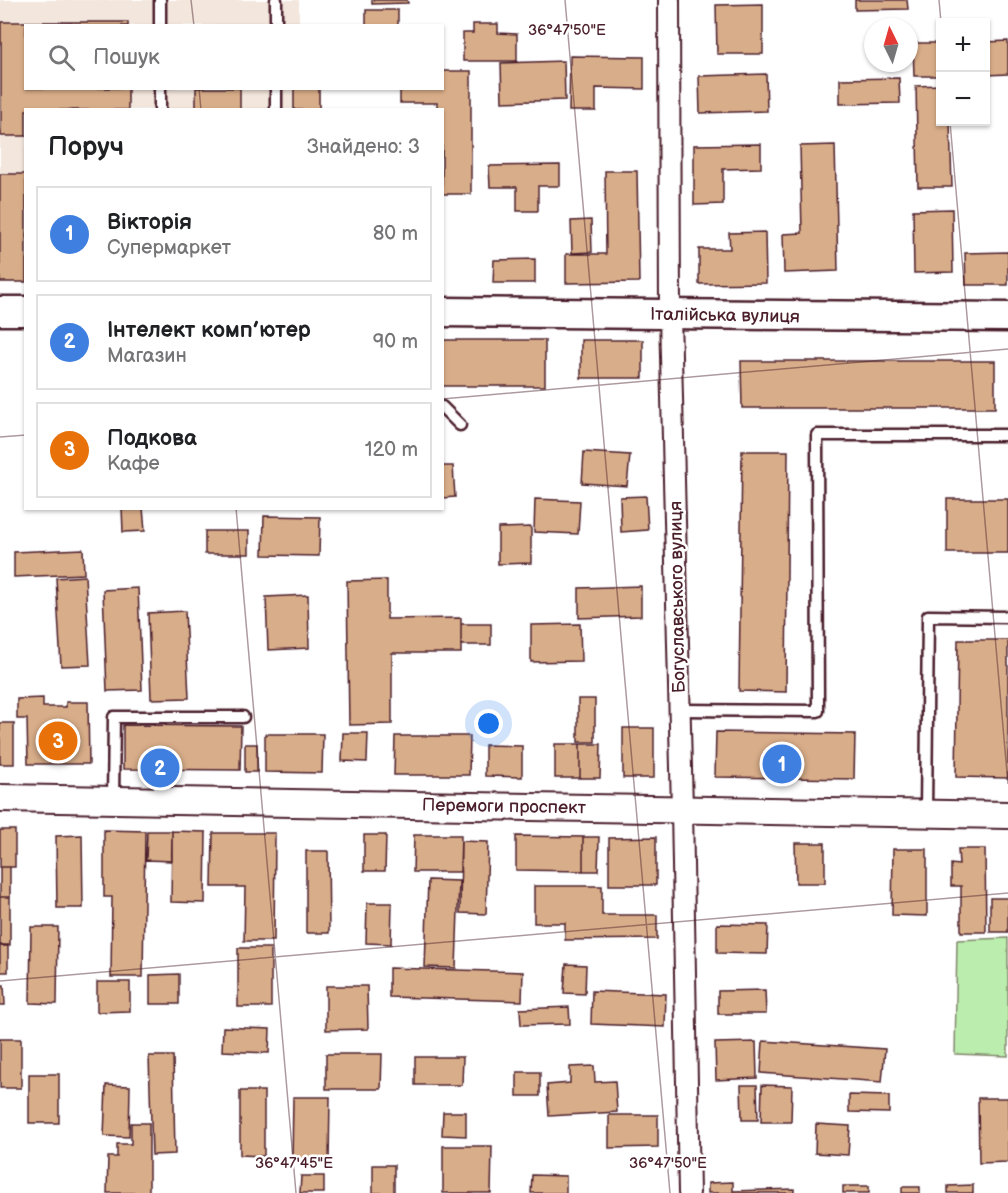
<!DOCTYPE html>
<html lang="uk">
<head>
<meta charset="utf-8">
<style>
  :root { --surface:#fff; --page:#f2f2f2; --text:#202124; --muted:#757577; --line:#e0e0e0; --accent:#0b8043 }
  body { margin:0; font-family:"Balsamiq Sans",sans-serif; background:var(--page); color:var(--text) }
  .controls { position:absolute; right:18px; top:18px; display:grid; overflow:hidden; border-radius:0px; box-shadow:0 2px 4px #0004 }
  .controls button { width:54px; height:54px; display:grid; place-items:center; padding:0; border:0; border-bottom:2px solid var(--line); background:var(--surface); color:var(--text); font:30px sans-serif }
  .compass { position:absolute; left:864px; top:18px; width:54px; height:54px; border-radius:50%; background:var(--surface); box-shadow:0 2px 4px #0004; rotate:355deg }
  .you { position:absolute; left:489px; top:724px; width:21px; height:21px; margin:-15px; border:4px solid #fff; border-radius:50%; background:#1a73e8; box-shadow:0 0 0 9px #1a73e833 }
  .badge { display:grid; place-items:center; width:39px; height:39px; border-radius:50%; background:var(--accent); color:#fff; font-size:20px; font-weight:700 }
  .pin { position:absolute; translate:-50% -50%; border:3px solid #fff; box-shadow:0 2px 6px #0006 }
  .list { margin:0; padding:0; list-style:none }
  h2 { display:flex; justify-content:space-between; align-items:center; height:78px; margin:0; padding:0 24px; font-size:26px }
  h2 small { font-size:20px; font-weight:400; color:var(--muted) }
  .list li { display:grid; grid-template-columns:39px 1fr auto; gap:18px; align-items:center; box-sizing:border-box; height:96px; margin:0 12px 12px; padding:0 12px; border:2px solid var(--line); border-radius:0px }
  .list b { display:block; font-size:22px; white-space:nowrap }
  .list p { margin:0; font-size:20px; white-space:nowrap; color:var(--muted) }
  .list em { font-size:20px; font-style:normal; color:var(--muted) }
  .icon { flex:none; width:33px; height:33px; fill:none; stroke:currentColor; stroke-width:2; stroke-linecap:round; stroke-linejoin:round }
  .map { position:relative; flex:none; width:1008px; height:1193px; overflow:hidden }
  .search { position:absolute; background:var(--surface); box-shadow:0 2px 4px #0004; left:24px; top:24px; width:420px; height:66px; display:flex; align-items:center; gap:15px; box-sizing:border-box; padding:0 21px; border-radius:0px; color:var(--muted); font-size:22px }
  .panel { position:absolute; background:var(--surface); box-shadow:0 2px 4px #0004; left:24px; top:108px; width:420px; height:402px; border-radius:0px }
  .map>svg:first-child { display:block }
  .built { fill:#f3e6dc }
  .green { fill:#bbeeae; stroke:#82866c; stroke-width:1.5 }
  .building { fill:#d8ad89; stroke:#4a1f2b; stroke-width:1.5 }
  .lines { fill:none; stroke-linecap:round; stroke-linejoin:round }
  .service-casing { stroke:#4a1f2b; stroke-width:15 }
  .minor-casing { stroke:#4a1f2b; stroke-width:24 }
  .tertiary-casing { stroke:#4a1f2b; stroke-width:30 }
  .secondary-casing { stroke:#4a1f2b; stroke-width:33 }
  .service { stroke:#fff; stroke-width:10 }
  .minor { stroke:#fff; stroke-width:20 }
  .tertiary { stroke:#fff; stroke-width:26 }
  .secondary { stroke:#fff; stroke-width:28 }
  .ticks { fill:none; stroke:#4a1f2b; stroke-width:1.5; stroke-opacity:0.45 }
  .labels { text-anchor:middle; stroke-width:5; stroke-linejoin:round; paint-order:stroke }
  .street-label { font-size:18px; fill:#4a1f2b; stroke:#fff }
  .ticks-label { font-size:15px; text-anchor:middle; fill:#4a1f2b; stroke:#fff; stroke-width:5; stroke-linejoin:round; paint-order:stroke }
</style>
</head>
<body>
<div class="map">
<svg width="1008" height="1193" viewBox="0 0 1008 1193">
  <rect width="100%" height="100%" fill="#fff"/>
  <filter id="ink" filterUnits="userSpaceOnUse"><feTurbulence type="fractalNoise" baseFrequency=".0167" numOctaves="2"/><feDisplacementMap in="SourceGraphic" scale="12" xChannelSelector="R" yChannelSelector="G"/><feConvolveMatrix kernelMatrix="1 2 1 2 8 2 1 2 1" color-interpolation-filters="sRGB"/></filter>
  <g filter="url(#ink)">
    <!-- built -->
    <path class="built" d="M0 0H299V25L26 26V88L320 89V109L26 110 25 283H0Z"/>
    <!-- green -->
    <path class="green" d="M1008 938V1056L955 1054 957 940Z"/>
    <!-- building -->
    <path class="building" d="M372 0H407L408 3 372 4Z
      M855 0H907L908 9 855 10Z
      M763 4V54H717L716 5Z
      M366 10H398V26H366Z
      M1 22H128V26H26V88H128V110H26V136H1Z
      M473 24H498V33L517 34V61H463V33H473Z
      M1008 41V74L986 75V42Z
      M913 43H940V76H914Z
      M570 56 644 57V89L596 88V111H569Z
      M564 61 565 100 502 102 501 63Z
      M442 71H471V194H442V110H437V103H400V88H442Z
      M766 74 767 111 700 113 699 76Z
      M899 78 900 103 840 104V79Z
      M940 85V122H950L952 187H918L916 86Z
      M196 88H240V110H196Z
      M294 88H319V110H294Z
      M761 144V168L723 169V204L694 205V145Z
      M835 145 838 271 784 273 783 234 802 233 800 146Z
      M560 165V186H538V211H517V187H490L489 166Z
      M605 171H637L639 282 566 283V254H606Z
      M0 174H26V282H0Z
      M952 209 953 272 914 273 913 210Z
      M591 220 592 252 572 253 571 221Z
      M765 232 766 283 699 284V249H730L729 233Z
      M1008 252V285H966L965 253Z
      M535 259V283H493L494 260Z
      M442 340H545V386H442Z
      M581 340H643V378H581Z
      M741 361H995V408H742Z
      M742 451H788L786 692 739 691Z
      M584 452 630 455 627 486 582 483Z
      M442 466H453L455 497 442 498Z
      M646 496 648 530 621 532 620 497Z
      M535 499 580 501 578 534 534 532Z
      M947 499H1008V553H947Z
      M122 508H143L145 531 123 532Z
      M264 516 320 517 319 556 263 555Z
      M531 527V563L498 564V528Z
      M205 531H249V554H205Z
      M83 549 84 574 14 577V552Z
      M85 576 90 665 61 666 56 578Z
      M387 580V619L461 618V653H392V724L349 725 347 581Z
      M641 586V616L579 618V588Z
      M138 588 142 690 107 691 103 590Z
      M308 595 309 648 268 650 266 597Z
      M185 611 189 698 151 699 148 613Z
      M461 624H491V645H461Z
      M580 624 581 661 531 662V625Z
      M958 640H1008V778L956 777Z
      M43 698V707H66V702H88L89 764H28L27 719H17V699Z
      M578 699H595V742H578Z
      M0 723H14V764H0Z
      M123 725 241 726 240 770 123 769Z
      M623 728H654V778H623Z
      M716 732 855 734 854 779 715 777Z
      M343 733H368L367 762 342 761Z
      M265 734H323L322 773 265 772Z
      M395 736H470L469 775H394Z
      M245 744H257V772H245Z
      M555 744H580V778H555Z
      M580 744H601L600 778H580Z
      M485 745 522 746V777L485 776Z
      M0 830H15V867H0Z
      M104 830 145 831 143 977H111L112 897H104Z
      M147 831H172V861L146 860Z
      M172 831 206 832 205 903 171 902Z
      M213 833H275L274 941H244L245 887H212Z
      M82 835 83 908H57L56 836Z
      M364 835H386L385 871H364Z
      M414 835H461L460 872H413Z
      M516 836 583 837V871L516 870Z
      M583 837H599L598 871H583Z
      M656 837V885H609V838Z
      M461 841 488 842 486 914 460 913Z
      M795 843H825V883H796Z
      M893 849H927V916L892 915Z
      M958 849H985L986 932H961V886H951V864L959 865Z
      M306 851H328L329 933H306Z
      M0 867H10V897H0Z
      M428 880 459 881 456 968 425 967Z
      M534 886H602V915H657V939L565 940V923H534Z
      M0 897H10V945H0Z
      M990 898H1008V932H990Z
      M367 903H392L391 944 366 943Z
      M717 924 768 925 767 954 717 953Z
      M31 927H58L57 1004 30 1003Z
      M0 946H8V972H0Z
      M238 948H271V1007H238Z
      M566 964 586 965 585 994 564 993Z
      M389 968 523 972 522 1001 389 997Z
      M179 974V1004H150V975Z
      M97 982H130V1011L97 1012Z
      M0 985H4L5 1005H0Z
      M326 986H367L368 1029 326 1030Z
      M765 990 766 1014H718V991Z
      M592 991 666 994 665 1027 591 1024Z
      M569 1007 570 1024 521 1025 520 1009Z
      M223 1027 270 1029 269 1053 222 1051Z
      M0 1039H21V1088H0Z
      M763 1041 885 1049 882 1082 761 1073Z
      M756 1042 757 1078 716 1080 715 1043Z
      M326 1054H382L381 1089H326Z
      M149 1056H173L175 1154 152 1155Z
      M415 1057H463L462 1085H415Z
      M594 1066 595 1082 615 1081 617 1112 549 1116 547 1085 570 1083V1067Z
      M517 1072H540V1096H517Z
      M29 1074H59V1123H29Z
      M106 1085 130 1086 129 1137 104 1136Z
      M741 1085H757L758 1120H742Z
      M762 1085 792 1086 791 1122H761Z
      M240 1091H264V1156L240 1155Z
      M849 1095 889 1096V1113L849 1112Z
      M293 1097H330L329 1163H292Z
      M978 1098H1008V1162L979 1163Z
      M443 1112H466V1136L442 1135Z
      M609 1115H658V1147L609 1148Z
      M131 1123H149V1193H107L108 1157H117V1144H131Z
      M816 1124 850 1126 848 1155 815 1153Z
      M443 1146H492L491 1193H443Z
      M373 1165H394V1193H373Z
      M532 1175 566 1176V1193H531Z
      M301 1176H324V1193H300Z
      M733 1182V1191L794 1189V1193H708V1183Z
      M973 1185V1193H948V1186Z
      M843 1186H869V1193H843Z
      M902 1187H920V1193H902Z"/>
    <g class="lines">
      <defs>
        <path id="service" d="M160 26V0
          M276 26V0
          M160 110V88
          M276 110V88
          M442 407 460 425
          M680 710 818 711 817 435H1008
          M113 800 114 717H243
          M926 813 928 616 1008 617"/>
        <path id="minor" d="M669 0 670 315 682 809 689 1193"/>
        <path id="tertiary" d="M0 798 1008 815"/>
        <path id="secondary" d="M0 311H26
          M442 312 1008 317"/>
      </defs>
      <!-- service casing -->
      <use href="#service" class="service-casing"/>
      <!-- minor casing -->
      <use href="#minor" class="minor-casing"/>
      <!-- tertiary casing -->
      <use href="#tertiary" class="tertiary-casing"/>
      <!-- secondary casing -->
      <use href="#secondary" class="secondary-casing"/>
      <!-- service -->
      <use href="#service" class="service"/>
      <!-- minor -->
      <use href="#minor" class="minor"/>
      <!-- tertiary -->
      <use href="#tertiary" class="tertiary"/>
      <!-- secondary -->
      <use href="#secondary" class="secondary"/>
    </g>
  </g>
  <!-- ticks -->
  <path class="ticks" d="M191 0 194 26M565 0 670 1193M939 0 941 22M199 88 201 110M950 122 1008 784M442 399 1008 349M0 437 26 435M236 508 296 1193M0 981 1008 893"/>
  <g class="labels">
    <!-- street labels -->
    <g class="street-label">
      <text transform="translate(725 315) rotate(1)" y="6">Італійська вулиця</text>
      <text transform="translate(677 597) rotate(-91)" y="6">Богуславського вулиця</text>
      <text transform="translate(504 806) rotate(1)" y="6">Перемоги проспект</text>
    </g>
  </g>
  <g class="ticks-label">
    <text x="567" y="35">36°47'50"E</text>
    <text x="294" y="1168">36°47'45"E</text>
    <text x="668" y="1168">36°47'50"E</text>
  </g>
</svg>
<div class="controls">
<button>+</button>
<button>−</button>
</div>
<svg class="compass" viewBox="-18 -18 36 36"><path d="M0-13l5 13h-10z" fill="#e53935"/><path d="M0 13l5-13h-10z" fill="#757577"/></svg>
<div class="you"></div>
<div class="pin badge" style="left:782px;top:764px;background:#3f7fe0">1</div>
<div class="pin badge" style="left:160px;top:768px;background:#3f7fe0">2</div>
<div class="pin badge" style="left:58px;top:741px;background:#e8710a">3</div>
<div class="search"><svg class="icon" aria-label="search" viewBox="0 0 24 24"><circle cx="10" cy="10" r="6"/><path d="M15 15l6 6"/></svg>Пошук</div>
<section class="panel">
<h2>Поруч<small>Знайдено: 3</small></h2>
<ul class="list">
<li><span class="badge" style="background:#3f7fe0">1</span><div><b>Вікторія</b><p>Супермаркет</p></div><em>80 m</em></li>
<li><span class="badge" style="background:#3f7fe0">2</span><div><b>Інтелект комп’ютер</b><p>Магазин</p></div><em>90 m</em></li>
<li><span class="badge" style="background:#e8710a">3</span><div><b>Подкова</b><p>Кафе</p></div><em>120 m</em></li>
</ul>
</section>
</div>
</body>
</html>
